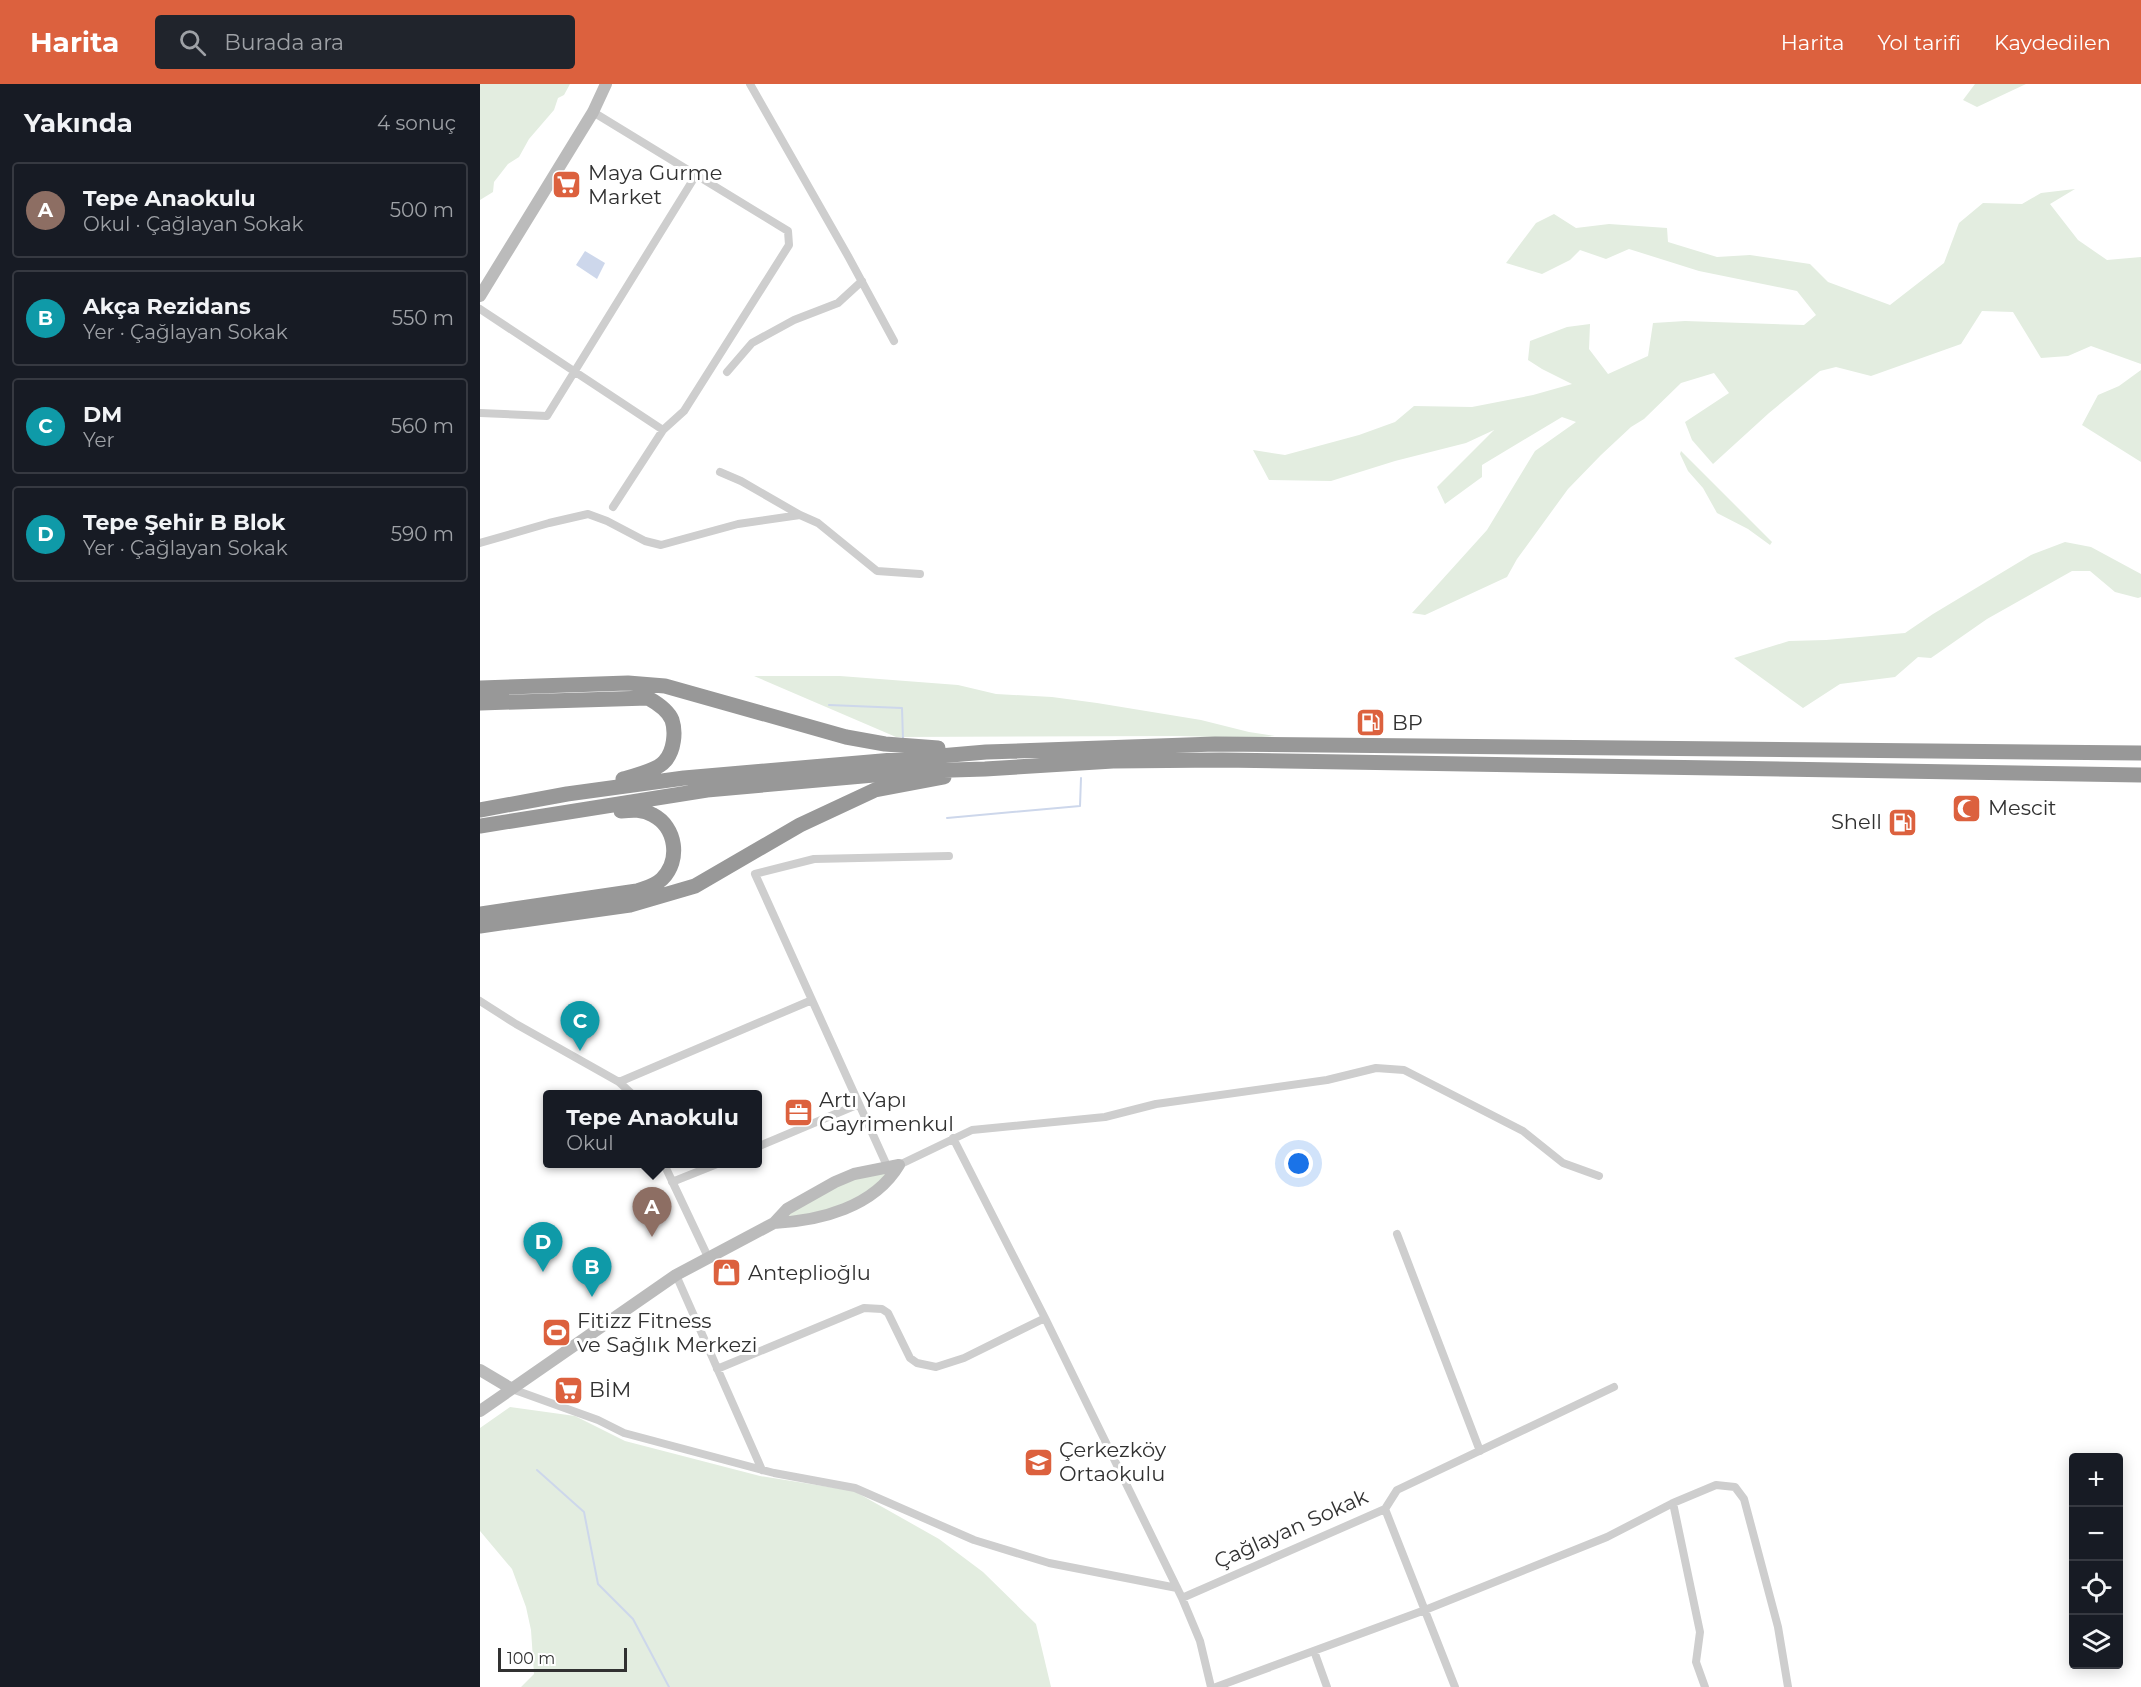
<!DOCTYPE html>
<html lang="tr">
<head>
<meta charset="utf-8">
<style>
  :root { --surface:#171b24; --page:#20242c; --text:#f1f3f6; --muted:#9ea1a6; --line:#363941; --accent:#dc613e }
  body { margin:0; font-family:Montserrat,sans-serif; background:var(--page); color:var(--text) }
  .controls { position:absolute; right:18px; bottom:18px; display:grid; overflow:hidden; border-radius:6px; box-shadow:0 3px 15px #0003 }
  .controls button { width:54px; height:54px; display:grid; place-items:center; padding:0; border:0; border-bottom:2px solid var(--line); background:var(--surface); color:var(--text); font:30px sans-serif }
  .scale { position:absolute; left:18px; bottom:15px; width:129px; box-sizing:border-box; padding-left:6px; border:3px solid #313131; border-top:0; font-size:16px; line-height:21px; white-space:nowrap; color:#313131; -webkit-text-stroke:4px #fff; paint-order:stroke }
  .you { position:absolute; left:819px; top:1080px; width:21px; height:21px; margin:-15px; border:4px solid #fff; border-radius:50%; background:#1a73e8; box-shadow:0 0 0 9px #1a73e833 }
  .badge { display:grid; place-items:center; width:39px; height:39px; border-radius:50%; background:var(--accent); color:#fff; font-size:20px; font-weight:700 }
  .pin { position:absolute; translate:-50% -50px; filter:drop-shadow(0 2px 3px #0008) }
  .pin::after { content:''; position:absolute; top:32px; width:21px; height:18px; background:inherit; clip-path:polygon(0 0,100% 0,50% 100%) }
  .popup { position:absolute; left:63px; top:1006px; width:219px; height:78px; box-sizing:border-box; display:grid; place-content:center; border-radius:6px; background:var(--surface); filter:drop-shadow(0 2px 4px #0005); font-size:20px; white-space:nowrap; color:var(--muted) }
  .popup b { font-size:22px; color:var(--text) }
  .popup::after { content:''; position:absolute; left:50%; top:100%; margin-left:-12px; border:12px solid transparent; border-top-color:var(--surface) }
  .list { margin:0; padding:0; list-style:none }
  h2 { display:flex; justify-content:space-between; align-items:center; height:78px; margin:0; padding:0 24px; font-size:26px }
  h2 small { font-size:20px; font-weight:400; color:var(--muted) }
  .list li { display:grid; grid-template-columns:39px 1fr auto; gap:18px; align-items:center; box-sizing:border-box; height:96px; margin:0 12px 12px; padding:0 12px; border:2px solid var(--line); border-radius:6px }
  .list b { display:block; font-size:22px; white-space:nowrap }
  .list p { margin:0; font-size:20px; white-space:nowrap; color:var(--muted) }
  .list em { font-size:20px; font-style:normal; color:var(--muted) }
  .icon { flex:none; width:33px; height:33px; fill:none; stroke:currentColor; stroke-width:2; stroke-linecap:round; stroke-linejoin:round }
  .map { position:relative; flex:none; width:1661px; height:1603px; overflow:hidden }
  header { display:flex; align-items:center; gap:36px; box-sizing:border-box; height:84px; padding:0 30px; background:var(--accent); color:#fff }
  header strong { font-size:28px }
  nav { display:flex; gap:33px; margin-inline-start:auto; font-size:21px }
  .search { width:420px; height:54px; background:var(--page); display:flex; align-items:center; gap:15px; box-sizing:border-box; padding:0 21px; border-radius:6px; color:var(--muted); font-size:22px }
  main { display:flex }
  aside { flex:1; background:var(--surface) }
  .map>svg:first-child { display:block }
  .green { fill:#e3ede0 }
  .water { fill:#cdd7eb }
  .lines { fill:none; stroke-linecap:round; stroke-linejoin:round }
  .stream { stroke:#cdd7eb; stroke-width:2 }
  .street { stroke:#cecece; stroke-width:8 }
  .secondary { stroke:#bbb; stroke-width:12 }
  .highway { stroke:#989898; stroke-width:15 }
  .labels { text-anchor:middle; stroke-width:6; stroke-linejoin:round; paint-order:stroke }
  .poi-label { font-size:21px; fill:#313131; stroke:#fff; text-anchor:start }
  .street-label { font-size:21px; fill:#313131; stroke:#fff }
</style>
</head>
<body>
<header>
<strong>Harita</strong>
<div class="search"><svg class="icon" aria-label="search" viewBox="0 0 24 24"><circle cx="10" cy="10" r="6"/><path d="M15 15l6 6"/></svg>Burada ara</div>
<nav><a>Harita</a><a>Yol tarifi</a><a>Kaydedilen</a></nav>
</header>
<main>
<aside>
<h2>Yakında<small>4 sonuç</small></h2>
<ul class="list">
<li><span class="badge" style="background:#8d6e63">A</span><div><b>Tepe Anaokulu</b><p>Okul · Çağlayan Sokak</p></div><em>500 m</em></li>
<li><span class="badge" style="background:#0f9aa8">B</span><div><b>Akça Rezidans</b><p>Yer · Çağlayan Sokak</p></div><em>550 m</em></li>
<li><span class="badge" style="background:#0f9aa8">C</span><div><b>DM</b><p>Yer</p></div><em>560 m</em></li>
<li><span class="badge" style="background:#0f9aa8">D</span><div><b>Tepe Şehir B Blok</b><p>Yer · Çağlayan Sokak</p></div><em>590 m</em></li>
</ul>
</aside>
<div class="map">
<svg width="1661" height="1603" viewBox="0 0 1661 1603">
  <rect width="100%" height="100%" fill="#fff"/>
  <!-- green -->
  <path class="green" d="M0 0H90L84 11 78 14 74 26 49 55 39 73 28 80 14 98 13 108 0 116Z
    M1495 0H1546L1497 23 1483 16Z
    M1595 105 1570 120 1598 156 1627 176 1661 173V280L1611 262 1588 272 1561 274 1533 228 1502 227 1481 260 1391 292 1356 283 1340 287 1289 329 1233 380 1212 356 1205 338 1249 309 1234 289 1201 299 1164 335 1151 343 1121 371 1088 405 1037 475 1027 493 945 531 932 529 1007 446 1055 367 1096 338 1082 333 1002 381V393L965 420 957 403 1014 346 986 359 915 377 851 397 789 396 773 366 805 371 879 351 915 338 934 322 992 323 1053 311 1092 300 1062 285 1048 276 1050 257 1087 243 1110 240 1109 265 1128 290 1168 272 1173 239 1205 237 1324 241 1336 231 1317 207 1219 187 1149 165 1126 175 1100 166 1090 176 1062 190 1026 179 1056 139 1074 130 1096 144 1129 140 1187 144 1188 158 1237 173 1270 171 1330 180 1348 198 1410 221 1464 179 1479 139 1503 119 1542 120 1561 109Z
    M1661 286V378L1602 341 1618 311 1639 302Z
    M1201 367 1292 458 1290 461 1268 445 1237 429 1223 404 1208 387 1200 370Z
    M1585 458 1611 463 1661 490V513L1658 514 1635 508 1610 487H1592L1507 535 1451 574 1438 573 1415 593 1360 600 1323 624 1254 574 1309 557 1346 556 1425 549 1453 530 1551 471Z
    M274 592H360L478 601 516 610 572 613 617 619 721 636 769 648 795 652 767 654 700 652 416 653Z
    M414 1087 369 1121 307 1136 305 1130 362 1097Z
    M30 1323 95 1332 145 1357 280 1392 374 1407 459 1455 503 1488 556 1540 571 1603H41L54 1590 51 1546 46 1523 32 1485 0 1447V1344Z"/>
  <!-- water -->
  <path class="water" d="M105 167 125 179 117 195 96 181Z"/>
  <g class="lines">
    <!-- stream -->
    <path class="stream" d="M349 621 422 624 423 655
      M467 734 600 722 601 694
      M57 1386 104 1428 118 1500 153 1535 189 1603"/>
    <!-- street -->
    <path class="street" d="M270 0 368 172 414 257
      M113 28 308 147 309 161 204 327 183 346 133 423
      M0 225 183 346
      M247 288 272 259 314 236 358 219 382 197
      M0 329 67 332 216 91
      M240 388 261 397 320 431 338 439 397 487 440 490
      M0 459 69 439 108 430 127 437 165 457 181 461 258 440 320 431
      M0 917 36 940 139 998 152 1010
      M139 998 332 916
      M473 1054 565 1234 702 1514 720 1557 731 1603
      M277 1063 379 1020
      M184 1080 228 1173
      M419 1081 492 1046 625 1033 676 1020 847 996 896 984 924 986 1043 1047 1083 1079 1119 1092
      M408 1084 275 790 334 775 469 772
      M192 1098 237 1080
      M917 1150 1000 1367
      M196 1191 282 1386
      M237 1285 384 1224 402 1225 408 1229 430 1274 437 1279 456 1283 484 1274 565 1234
      M32 1305 118 1336 144 1349 294 1389 375 1404 494 1456 569 1479 697 1504
      M1193 1419 1220 1548 1216 1578 1225 1603
      M905 1425 917 1406 1134 1303
      M702 1514 905 1425 975 1603
      M834 1567 847 1603
      M736 1603 945 1526 1127 1453 1193 1419 1236 1401 1255 1403 1264 1415 1298 1543 1308 1603"/>
    <!-- secondary -->
    <path class="secondary" d="M0 212 113 28 126 0
      M294 1139C340 1137 394 1123 419 1081
      M0 1286 32 1305
      M0 1327 196 1191 294 1139 307 1125 355 1098 374 1090 419 1081"/>
    <!-- highway -->
    <path class="highway" d="M0 604 148 599 185 602 366 653 405 660 458 664
      M0 619 168 614C177 619 188 626 192 636 196 648 194 667 185 677 178 686 154 692 143 695
      M0 726 87 710 204 694 506 668 735 660 1661 669
      M0 742 227 706 439 687 505 685 633 677 742 676 1661 691
      M0 830 157 807C166 804 175 802 182 795 201 776 196 743 173 731 163 725 152 726 141 727
      M0 842 150 821 215 802 320 741 395 706 464 693"/>
  </g>
  <!-- icons -->
  <defs>
    <symbol id="supermarket-square" viewBox="-11 -11 22 22"><rect x="-9" y="-9" width="18" height="18" rx="4" fill="#dc613e" stroke="#fff"/><path d="M-6-5.5h2.5l.6 2H6L4.5 2H-2.5L-4.4-4H-6ZM-1.5 3.2a1.3 1.3 0 1 0 .1 0ZM3 3.2a1.3 1.3 0 1 0 .1 0Z" fill="#fff"/></symbol>
    <symbol id="fuel-square" viewBox="-11 -11 22 22"><rect x="-9" y="-9" width="18" height="18" rx="4" fill="#dc613e" stroke="#fff"/><path d="M-5.5-6h7V0h2V4h1.3V-2.5L3-4.5l.8-.8L6-3V5H2.5V1h-1V6h-7ZM-4.2-4.7v3.2H.2V-4.7Z" fill="#fff"/></symbol>
    <symbol id="mosque-square" viewBox="-11 -11 22 22"><rect x="-9" y="-9" width="18" height="18" rx="4" fill="#dc613e" stroke="#fff"/><path d="M3.5-4.9A6 6 0 1 0 3.5 4.9A5 5 0 1 1 3.5-4.9Z" fill="#fff"/></symbol>
    <symbol id="office-square" viewBox="-11 -11 22 22"><rect x="-9" y="-9" width="18" height="18" rx="4" fill="#dc613e" stroke="#fff"/><path d="M-6-3h4V-5.5h4V-3h4V5H-6ZM-1-4.5V-3h2v-1.5ZM-6 0V1H6V0Z" fill="#fff"/></symbol>
    <symbol id="shop-square" viewBox="-11 -11 22 22"><rect x="-9" y="-9" width="18" height="18" rx="4" fill="#dc613e" stroke="#fff"/><path d="M-5-2.5h2.3a2.7 3.5 0 0 1 5.4 0H5L5.5 6h-11ZM-1.5-2.5h3a1.5 2.3 0 0 0-3 0Z" fill="#fff"/></symbol>
    <symbol id="stadium-square" viewBox="-11 -11 22 22"><rect x="-9" y="-9" width="18" height="18" rx="4" fill="#dc613e" stroke="#fff"/><path d="M0-5a6.5 5 0 1 0 0 10a6.5 5 0 1 0 0-10ZM-3.5-1.8h7v3.6h-7Z" fill="#fff"/></symbol>
    <symbol id="school-square" viewBox="-11 -11 22 22"><rect x="-9" y="-9" width="18" height="18" rx="4" fill="#dc613e" stroke="#fff"/><path d="M0-5L7-2L0 1L-7-2ZM-4 1L0 2.5L4 1V4Q0 6-4 4Z" fill="#fff"/></symbol>
  </defs>
  <g fill-rule="evenodd">
    <use href="#supermarket-square" x="70" y="84" width="33" height="33"/>
    <use href="#fuel-square" x="874" y="622" width="33" height="33"/>
    <use href="#mosque-square" x="1470" y="708" width="33" height="33"/>
    <use href="#fuel-square" x="1406" y="722" width="33" height="33"/>
    <use href="#office-square" x="302" y="1012" width="33" height="33"/>
    <use href="#shop-square" x="230" y="1172" width="33" height="33"/>
    <use href="#stadium-square" x="60" y="1232" width="33" height="33"/>
    <use href="#supermarket-square" x="72" y="1290" width="33" height="33"/>
    <use href="#school-square" x="542" y="1362" width="33" height="33"/>
  </g>
  <g class="labels">
    <!-- poi labels -->
    <g class="poi-label">
      <text x="108" y="96">Maya Gurme<tspan x="108" dy="24">Market</tspan></text>
      <text x="912" y="646">BP</text>
      <text x="1508" y="731">Mescit</text>
      <text x="1402" y="745" text-anchor="end">Shell</text>
      <text x="339" y="1023">Artı Yapı<tspan x="339" dy="24">Gayrimenkul</tspan></text>
      <text x="268" y="1196">Anteplioğlu</text>
      <text x="97" y="1244">Fitizz Fitness<tspan x="97" dy="24">ve Sağlık Merkezi</tspan></text>
      <text x="109" y="1313">BİM</text>
      <text x="579" y="1373">Çerkezköy<tspan x="579" dy="24">Ortaokulu</tspan></text>
    </g>
    <!-- street labels -->
    <g class="street-label">
      <text transform="translate(811 1445) rotate(-24)" y="7">Çağlayan Sokak</text>
    </g>
  </g>
</svg>
<div class="controls">
<button>+</button>
<button>−</button>
<button><svg class="icon" aria-label="locate" viewBox="0 0 24 24"><circle cx="12" cy="12" r="6"/><path d="M12 2v4M12 18v4M2 12h4M18 12h4"/></svg></button>
<button><svg class="icon" aria-label="layers" viewBox="0 0 24 24"><path d="M12 4l9 5-9 5-9-5zM3 14l9 5 9-5"/></svg></button>
</div>
<div class="scale">100 m</div>
<div class="you"></div>
<div class="pin badge" style="left:172px;top:1153px;background:#8d6e63">A</div>
<div class="popup"><b>Tepe Anaokulu</b>Okul</div>
<div class="pin badge" style="left:112px;top:1213px;background:#0f9aa8">B</div>
<div class="pin badge" style="left:100px;top:967px;background:#0f9aa8">C</div>
<div class="pin badge" style="left:63px;top:1188px;background:#0f9aa8">D</div>
</div>
</main>
</body>
</html>
